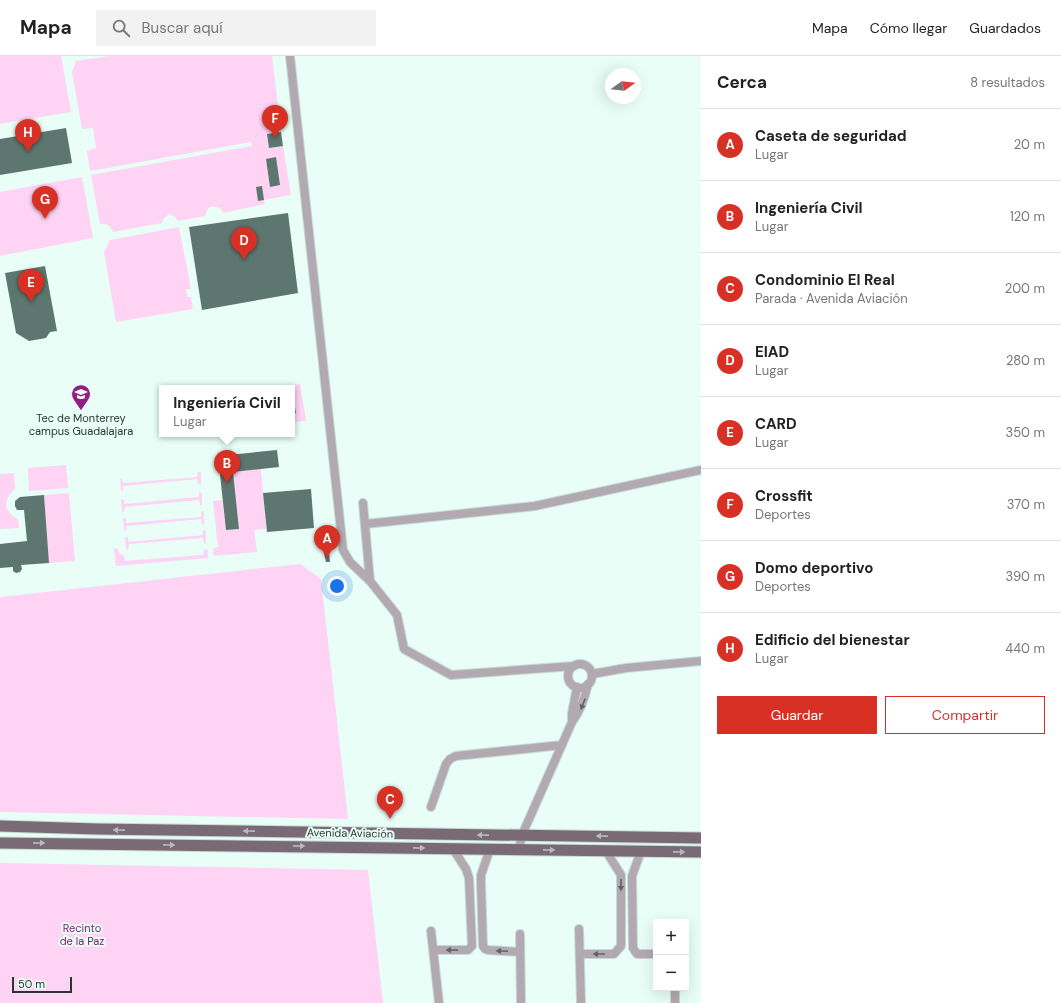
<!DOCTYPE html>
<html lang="es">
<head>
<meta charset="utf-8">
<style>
  :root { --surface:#fff; --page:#f2f2f2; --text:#222; --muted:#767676; --line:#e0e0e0; --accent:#d93025 }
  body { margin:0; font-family:"DM Sans",sans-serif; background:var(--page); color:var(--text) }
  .controls { position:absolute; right:12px; bottom:12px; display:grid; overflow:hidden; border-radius:0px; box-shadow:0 4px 16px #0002 }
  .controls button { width:36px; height:36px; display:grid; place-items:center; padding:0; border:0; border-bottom:1px solid var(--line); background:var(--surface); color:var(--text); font:20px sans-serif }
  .compass { position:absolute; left:605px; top:12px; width:36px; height:36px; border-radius:50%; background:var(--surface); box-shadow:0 4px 16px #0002; rotate:75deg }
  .scale { position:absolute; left:12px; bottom:10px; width:60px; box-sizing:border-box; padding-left:4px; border:2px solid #2a3532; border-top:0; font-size:11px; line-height:14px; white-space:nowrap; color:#2a3532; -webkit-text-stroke:3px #e8fef7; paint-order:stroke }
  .you { position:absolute; left:337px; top:530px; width:14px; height:14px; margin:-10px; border:3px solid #fff; border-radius:50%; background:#1a73e8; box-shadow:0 0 0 6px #1a73e833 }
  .badge { display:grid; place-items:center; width:26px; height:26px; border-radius:50%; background:var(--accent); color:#fff; font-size:13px; font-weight:700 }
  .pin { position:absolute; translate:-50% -33px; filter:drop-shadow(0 1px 2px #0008) }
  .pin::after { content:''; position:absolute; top:21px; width:14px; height:12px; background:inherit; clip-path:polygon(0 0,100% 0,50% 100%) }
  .popup { position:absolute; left:159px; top:329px; width:136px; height:52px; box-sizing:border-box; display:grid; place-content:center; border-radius:0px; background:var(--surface); filter:drop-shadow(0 1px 3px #0005); font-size:13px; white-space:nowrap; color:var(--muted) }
  .popup b { font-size:15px; color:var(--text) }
  .popup::after { content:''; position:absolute; left:50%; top:100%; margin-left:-8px; border:8px solid transparent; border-top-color:var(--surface) }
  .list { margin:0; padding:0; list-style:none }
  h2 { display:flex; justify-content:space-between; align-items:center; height:52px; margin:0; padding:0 16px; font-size:17px }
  h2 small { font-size:13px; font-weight:400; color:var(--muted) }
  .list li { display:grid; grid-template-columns:26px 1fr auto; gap:12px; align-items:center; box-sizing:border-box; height:72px; padding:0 16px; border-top:1px solid var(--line) }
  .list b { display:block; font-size:15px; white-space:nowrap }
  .list p { margin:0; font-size:13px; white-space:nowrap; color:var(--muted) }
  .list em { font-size:13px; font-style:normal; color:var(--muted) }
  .actions { display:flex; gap:8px; padding:12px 16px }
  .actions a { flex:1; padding:9px 0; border:1px solid var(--accent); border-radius:0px; text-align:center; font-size:14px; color:var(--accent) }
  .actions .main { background:var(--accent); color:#fff }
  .icon { flex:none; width:22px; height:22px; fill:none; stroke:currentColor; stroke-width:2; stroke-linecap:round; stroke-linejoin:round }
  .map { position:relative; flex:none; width:701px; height:947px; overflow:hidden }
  header { display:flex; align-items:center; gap:24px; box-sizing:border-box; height:56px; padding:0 20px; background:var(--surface); border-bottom:1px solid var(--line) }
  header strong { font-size:19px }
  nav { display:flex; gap:22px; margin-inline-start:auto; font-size:14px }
  .search { width:280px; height:36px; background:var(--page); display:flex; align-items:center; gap:10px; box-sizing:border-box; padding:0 14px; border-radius:0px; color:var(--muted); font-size:15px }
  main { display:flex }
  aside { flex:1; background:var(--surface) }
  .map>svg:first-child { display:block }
  .green { fill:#fed3f3 }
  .building { fill:#5d766f }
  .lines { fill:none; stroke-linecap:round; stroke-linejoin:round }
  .minor-casing { stroke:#c6dad4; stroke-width:10 }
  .major-casing { stroke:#c6dad4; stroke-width:13 }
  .minor { stroke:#b3aab1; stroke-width:8 }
  .major { stroke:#7a6a76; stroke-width:11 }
  .oneway { fill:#616465 }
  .oneway2 { fill:#b6bbbd }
  .labels { text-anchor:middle; stroke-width:4; stroke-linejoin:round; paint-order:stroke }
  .poi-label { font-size:11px; fill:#2a3532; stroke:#e8fef7 }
  .street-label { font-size:11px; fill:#2a3532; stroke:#e8fef7 }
  .park-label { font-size:11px; fill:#79196b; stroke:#e8fef7 }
</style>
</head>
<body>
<header>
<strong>Mapa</strong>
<div class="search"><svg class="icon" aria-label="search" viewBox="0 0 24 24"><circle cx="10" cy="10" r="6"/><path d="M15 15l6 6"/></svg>Buscar aquí</div>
<nav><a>Mapa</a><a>Cómo llegar</a><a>Guardados</a></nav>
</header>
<main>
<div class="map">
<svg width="701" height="947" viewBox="0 0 701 947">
  <rect width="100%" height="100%" fill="#e8fef7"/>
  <!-- green -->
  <path class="green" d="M0 0H61L71 56 0 68Z
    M110 0H272L281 76 267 78 269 92 283 90 291 139 264 144 265 148 223 157C221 151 216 150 210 151L207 154 205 160 178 165 174 160 169 158 163 163 162 167 113 176C110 170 107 167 100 168L91 119 252 90 251 86 90 115 87 95 96 92 93 72 82 73 72 16 76 5Z
    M82 121 93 182 0 200V136Z
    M179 171 191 233H186L187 241H191L193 253 116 266 104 196 110 184Z
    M300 328 306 365 292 366V357L296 356 292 329Z
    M66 409 68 432 29 435 28 412Z
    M261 413 266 473 254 474 257 496 215 500 213 498 214 492 218 491 213 445 222 444 226 474 239 473 233 416Z
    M198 416H201V429L198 428 197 423 123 430V435L121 434 120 422 122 423 123 427 197 421Z
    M14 417 15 433C3 443 3 456 18 463L19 472 0 473V418Z
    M199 436 202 437V450L200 449 199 444 125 451 124 456 122 455 121 443 124 444V448L199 441Z
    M69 437 75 505 49 507 44 439Z
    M201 455 204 456V469L202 468 201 463 127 470 126 475 124 474 123 462 126 463V467L201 461Z
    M203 474 206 475V488L204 487 203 482 129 488 128 494 126 493 125 481H128V486L203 479Z
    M117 492 120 498 124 499 125 505 203 499 204 493 208 494V502L116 510 114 493Z
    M300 508 321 523 348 763 0 756V541Z
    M0 807 368 814 383 947H0Z"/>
  <!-- building -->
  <path class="building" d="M66 72 72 107 0 119V83Z
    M281 76 283 90 269 92 267 78Z
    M276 101 280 129 270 131 266 103Z
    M262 130 264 144 258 145 256 131Z
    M288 157 298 237 202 254 189 171Z
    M45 210 57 275 50 276 46 282 29 285 16 277 5 217Z
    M292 332 296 357H292Z
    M277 394 279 411 233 416 239 473 226 474 218 400Z
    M311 433 314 472 267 476 263 437Z
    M44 439 49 507 21 509 22 513 20 516 16 517 13 515V511L0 512V488L27 485 24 454H17L15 450V445L20 441Z
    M324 497H329L330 506H326Z"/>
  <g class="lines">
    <defs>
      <path id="minor" d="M290 0 343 494 350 506 370 525
        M363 447 370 525 397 559 404 593 451 619 574 610
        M365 468 535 450 701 414
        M568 620a12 12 0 1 1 24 0a12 12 0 1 1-24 0Z
        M592 618 626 612 701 605
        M572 666V657L577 631
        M431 751 446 708 450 703 456 700 562 689
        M490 793 481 819V828L483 890 485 893 488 894 520 896
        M519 793 522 779 572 666C581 654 585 642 588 628
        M641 795 632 820 633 892 637 898H656
        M579 873 581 947
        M431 875 439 947
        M520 878 521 947
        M433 894H468L472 890 469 822 466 813 453 793
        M580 898H614L621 890V819L606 795
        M675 947V932"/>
      <path id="major" d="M0 770 97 773 701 782
        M0 787 701 796"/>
    </defs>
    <!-- minor casing -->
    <use href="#minor" class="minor-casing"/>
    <!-- major casing -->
    <use href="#major" class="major-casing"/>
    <!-- minor -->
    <use href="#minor" class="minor"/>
    <!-- major -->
    <use href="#major" class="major"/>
  </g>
  <!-- one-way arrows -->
  <defs><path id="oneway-solid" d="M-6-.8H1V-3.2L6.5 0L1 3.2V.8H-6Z"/></defs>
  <g class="oneway">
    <use href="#oneway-solid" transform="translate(583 648) rotate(112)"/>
    <use href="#oneway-solid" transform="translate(621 829) rotate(90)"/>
    <use href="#oneway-solid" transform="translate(452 894) rotate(-179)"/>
    <use href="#oneway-solid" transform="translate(502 895) rotate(-178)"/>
    <use href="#oneway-solid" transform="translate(599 898) rotate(180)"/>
  </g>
  <g class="oneway2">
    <use href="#oneway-solid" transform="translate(119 774) rotate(-179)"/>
    <use href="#oneway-solid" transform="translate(249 775) rotate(-179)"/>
    <use href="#oneway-solid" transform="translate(483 779) rotate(-179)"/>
    <use href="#oneway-solid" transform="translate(602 780) rotate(-179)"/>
    <use href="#oneway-solid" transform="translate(39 787) rotate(1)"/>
    <use href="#oneway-solid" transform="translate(169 789) rotate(1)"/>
    <use href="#oneway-solid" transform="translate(299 790) rotate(1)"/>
    <use href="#oneway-solid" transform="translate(419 792) rotate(1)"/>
    <use href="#oneway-solid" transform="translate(549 794) rotate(1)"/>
    <use href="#oneway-solid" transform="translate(679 796) rotate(1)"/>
  </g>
  <!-- icons -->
  <defs>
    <symbol id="university-pin" viewBox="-11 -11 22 30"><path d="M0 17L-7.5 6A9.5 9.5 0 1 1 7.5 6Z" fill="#912081" stroke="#e8fef7"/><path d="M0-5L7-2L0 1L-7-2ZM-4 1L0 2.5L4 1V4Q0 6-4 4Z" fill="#fff"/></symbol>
  </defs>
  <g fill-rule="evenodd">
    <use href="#university-pin" x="70" y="327" width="22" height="30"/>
  </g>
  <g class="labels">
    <!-- poi labels -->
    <g class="poi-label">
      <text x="81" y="366">Tec de Monterrey<tspan x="81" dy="13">campus Guadalajara</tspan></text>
    </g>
    <!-- street labels -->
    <g class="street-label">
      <text transform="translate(350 777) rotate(1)" y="4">Avenida Aviación</text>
    </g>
    <!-- park labels -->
    <g class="park-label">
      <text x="82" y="876">Recinto<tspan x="82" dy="13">de la Paz</tspan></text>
    </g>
  </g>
</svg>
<div class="controls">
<button>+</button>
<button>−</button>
</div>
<svg class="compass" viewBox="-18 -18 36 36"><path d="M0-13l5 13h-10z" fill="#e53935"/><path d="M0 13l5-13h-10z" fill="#767676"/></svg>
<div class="scale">50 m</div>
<div class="you"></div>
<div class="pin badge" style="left:327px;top:502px">A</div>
<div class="pin badge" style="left:227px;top:427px">B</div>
<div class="popup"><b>Ingeniería Civil</b>Lugar</div>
<div class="pin badge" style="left:390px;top:763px">C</div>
<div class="pin badge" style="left:244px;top:204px">D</div>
<div class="pin badge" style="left:31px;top:246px">E</div>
<div class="pin badge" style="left:275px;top:82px">F</div>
<div class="pin badge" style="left:45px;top:163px">G</div>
<div class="pin badge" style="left:28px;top:96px">H</div>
</div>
<aside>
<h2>Cerca<small>8 resultados</small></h2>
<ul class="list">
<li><span class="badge">A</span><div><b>Caseta de seguridad</b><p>Lugar</p></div><em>20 m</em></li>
<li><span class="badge">B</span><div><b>Ingeniería Civil</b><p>Lugar</p></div><em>120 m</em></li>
<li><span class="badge">C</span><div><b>Condominio El Real</b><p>Parada · Avenida Aviación</p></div><em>200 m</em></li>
<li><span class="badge">D</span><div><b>EIAD</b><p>Lugar</p></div><em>280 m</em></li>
<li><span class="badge">E</span><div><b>CARD</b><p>Lugar</p></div><em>350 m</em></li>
<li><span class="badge">F</span><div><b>Crossfit</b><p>Deportes</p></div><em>370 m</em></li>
<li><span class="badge">G</span><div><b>Domo deportivo</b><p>Deportes</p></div><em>390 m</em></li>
<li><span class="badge">H</span><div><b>Edificio del bienestar</b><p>Lugar</p></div><em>440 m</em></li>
</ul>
<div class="actions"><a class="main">Guardar</a><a>Compartir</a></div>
</aside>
</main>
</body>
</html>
